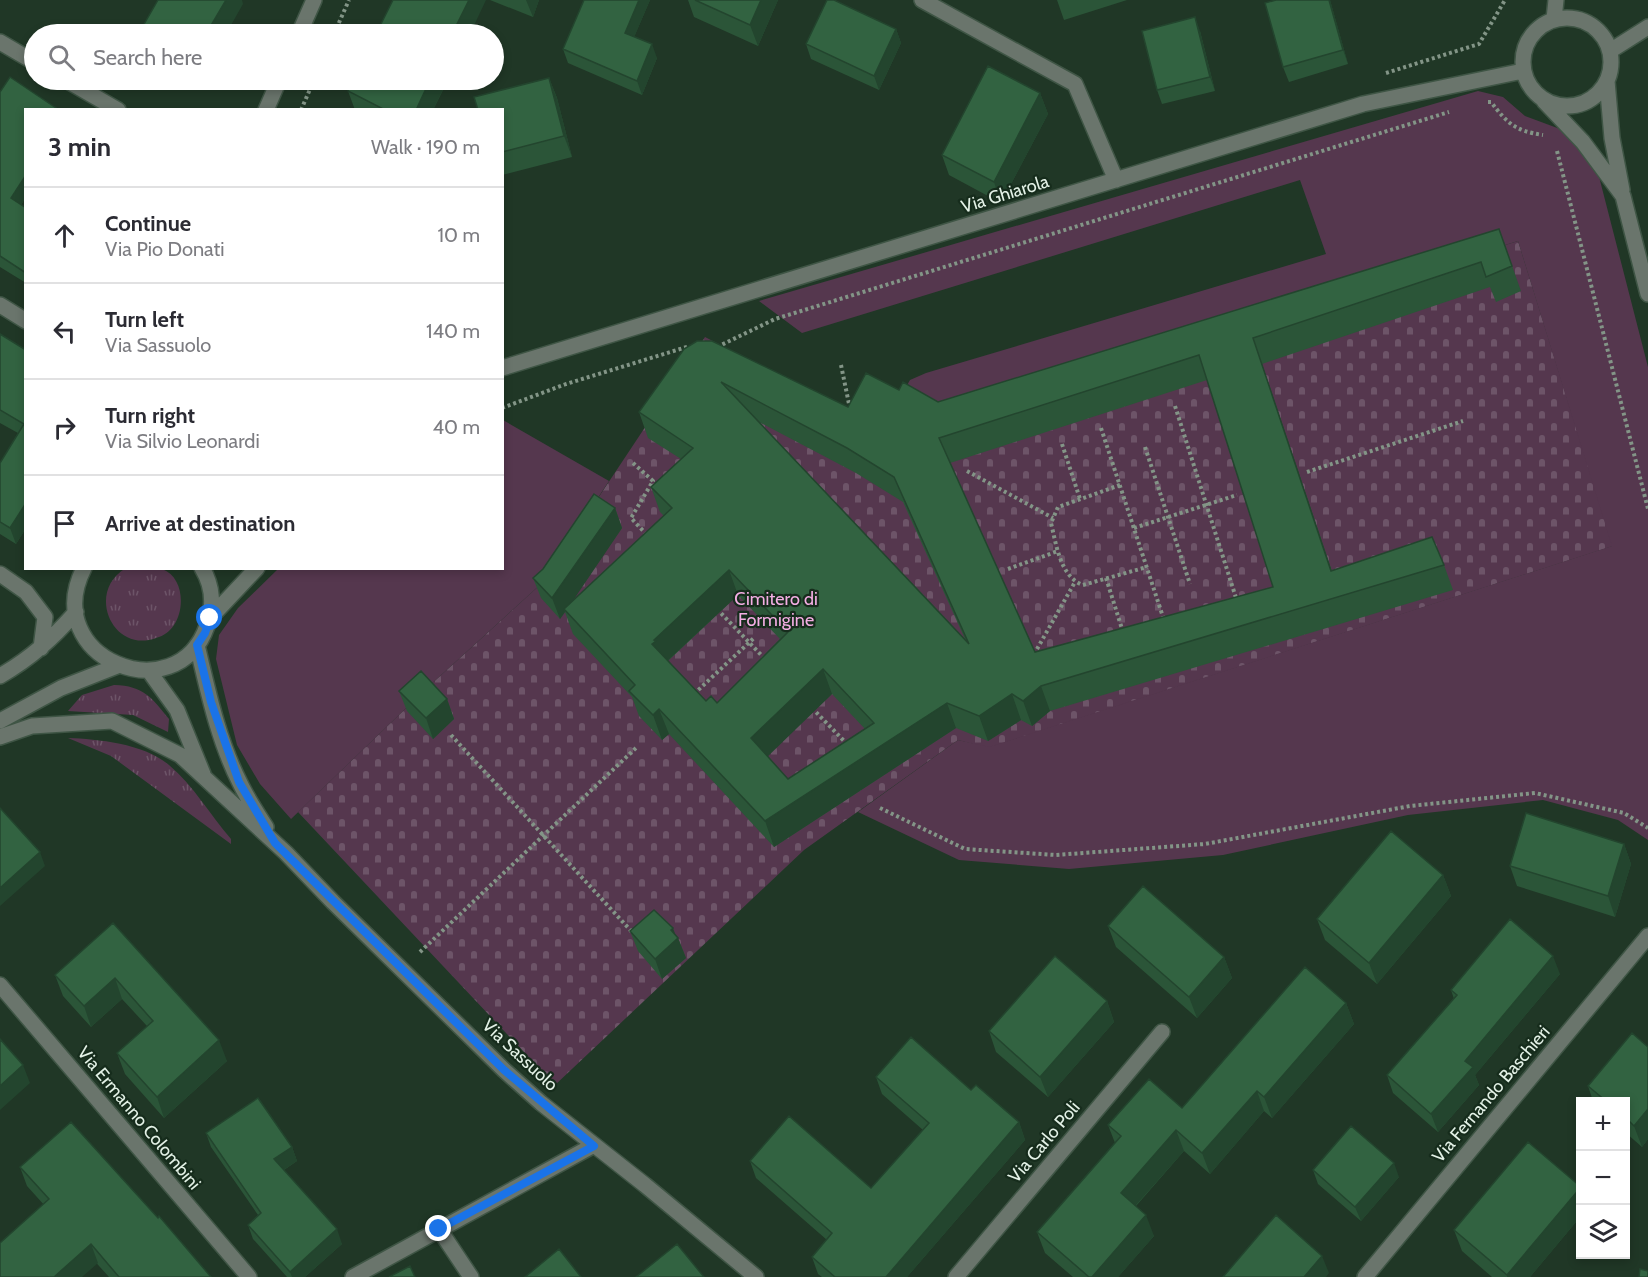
<!DOCTYPE html>
<html lang="en">
<head>
<meta charset="utf-8">
<style>
  :root { --surface:#fff; --page:#f2f2f3; --text:#2b2b33; --muted:#7c7c81; --line:#e1e1e2 }
  body { margin:0; font-family:Cabin,sans-serif; background:var(--page); color:var(--text) }
  .controls { position:absolute; right:18px; bottom:18px; display:grid; overflow:hidden; border-radius:0px; box-shadow:0 3px 9px #0003 }
  .controls button { width:54px; height:54px; display:grid; place-items:center; padding:0; border:0; border-bottom:2px solid var(--line); background:var(--surface); color:var(--text); font:30px sans-serif }
  .stop { position:absolute; width:18px; height:18px; margin:-14px; border:4px solid #1a73e8; border-radius:50%; background:#fff }
  .stop.end { background:#1a73e8; border-color:#fff; box-shadow:0 2px 6px #0008 }
  .list { margin:0; padding:0; list-style:none }
  h2 { display:flex; justify-content:space-between; align-items:center; height:78px; margin:0; padding:0 24px; font-size:26px }
  h2 small { font-size:20px; font-weight:400; color:var(--muted) }
  .list li { display:grid; grid-template-columns:39px 1fr auto; gap:18px; align-items:center; box-sizing:border-box; height:96px; padding:0 24px; border-top:2px solid var(--line) }
  .list b { display:block; font-size:22px; white-space:nowrap }
  .list p { margin:0; font-size:20px; white-space:nowrap; color:var(--muted) }
  .list em { font-size:20px; font-style:normal; color:var(--muted) }
  .icon { flex:none; width:33px; height:33px; fill:none; stroke:currentColor; stroke-width:2; stroke-linecap:round; stroke-linejoin:round }
  .map { position:relative; flex:none; width:1648px; height:1277px; overflow:hidden }
  .search { position:absolute; background:var(--surface); box-shadow:0 3px 9px #0003; left:24px; top:24px; width:480px; height:66px; display:flex; align-items:center; gap:15px; box-sizing:border-box; padding:0 21px; border-radius:33px; color:var(--muted); font-size:22px }
  .panel { position:absolute; background:var(--surface); box-shadow:0 3px 9px #0003; left:24px; top:108px; width:480px; height:462px; border-radius:0px }
  .map>svg:first-child { display:block }
  .grass { fill:url(#grass-tufts) }
  .cemetery { fill:url(#cemetery-stones) }
  .park { fill:#55374e }
  .lines { fill:none; stroke-linecap:round; stroke-linejoin:round }
  .minor-casing { stroke:#3f5545; stroke-width:18 }
  .path { stroke:#839587; stroke-width:4; stroke-dasharray:3 3; stroke-linecap:butt }
  .minor { stroke:#6a756c; stroke-width:15 }
  .wall { fill:#2b5538; fill-rule:evenodd }
  .shaded-wall { fill:#23452e }
  .building { fill:#326341; stroke:#23452e; stroke-width:1.5; fill-rule:evenodd }
  .route { stroke:#1a73e8; stroke-width:8 }
  .labels { text-anchor:middle; stroke-width:4.5; stroke-linejoin:round; paint-order:stroke }
  .street-label { font-size:18px; fill:#e3f1e6; stroke:#162c1c }
  .park-label { font-size:18px; fill:#f4aee4; stroke:#162c1c }
</style>
</head>
<body>
<div class="map">
<svg width="1648" height="1277" viewBox="0 0 1648 1277">
  <defs>
    <pattern id="grass-tufts" width="24" height="20" patternUnits="userSpaceOnUse" patternTransform="scale(1.5)"><rect width="24" height="20" fill="#55374e"/><path d="M3 7l-1-3M5 7V3M7 7l1-3M15 17l-1-3M17 17v-4M19 17l1-3" fill="none" stroke="#6d5468"/></pattern>
    <pattern id="cemetery-stones" width="16" height="16" patternUnits="userSpaceOnUse" patternTransform="scale(1.5)"><rect width="16" height="16" fill="#55374e"/><path d="M2 7V4a2 2 0 0 1 4 0v3zM10 15v-3a2 2 0 0 1 4 0v3z" fill="#6d5468"/></pattern>
  </defs>
  <rect width="100%" height="100%" fill="#203726"/>
  <!-- grass -->
  <path class="grass" d="M126 568C137 568 152 566 162 569 184 577 185 609 174 625 170 631 164 636 156 638 113 654 85 592 126 568Z
    M114 685C144 686 151 697 169 719L168 732 133 715 68 711 82 695Z
    M68 738C98 739 145 744 169 765 194 786 210 815 231 839V844L111 756Z"/>
  <!-- cemetery -->
  <path class="cemetery" d="M1518 241 1613 546 988 748 958 740 804 850 555 1085 298 812 428 687 541 584 705 337 856 415 953 419Z"/>
  <!-- park -->
  <path class="park" d="M1478 91 1503 97 1525 116 1560 129 1595 161 1648 367V840L1618 820 1543 800 1408 815 1223 855 1069 869 959 860 858 812 958 740 989 747 1612 546 1518 241 953 419 898 401 910 380 926 373 1326 254 1300 180 802 333 759 301Z
    M503 420 609 481 541 584 428 687 291 819 260 784 237 745 216 659 219 635 238 608 278 569 502 568Z"/>
  <g class="lines">
    <defs>
      <path id="minor" d="M922 0 1075 84 1116 180
        M1523 62a44 44 0 1 1 88 0a44 44 0 1 1-88 0Z
        M1554 19 1556 0
        M299 34 314 0
        M0 42 34 62
        M1610 51 1648 27
        M66 80 118 110
        M1607 81 1612 138 1622 190
        M1544 101 1583 142 1623 196 1648 294
        M266 110 279 80
        M0 305 26 321
        M502 368 1363 104 1523 71
        M84 568C38 659 177 713 207 626 214 607 213 586 202 568
        M0 574 26 592 45 617 41 648
        M210 618 257 568
        M197 645C208 691 218 740 240 783 247 798 257 813 266 827
        M149 671 177 710 203 774
        M0 676C31 658 52 639 76 612
        M0 721 61 688 117 666
        M0 737 32 726 112 721 180 755 286 853 333 902 504 1070 541 1103 645 1185 756 1277
        M0 985 249 1277
        M439 1229 471 1277
        M353 1277 594 1145
        M956 1277 1162 1032
        M1365 1277 1648 936"/>
    </defs>
    <!-- minor casing -->
    <use href="#minor" class="minor-casing"/>
    <!-- path -->
    <path class="path" d="M334 34 349 0
      M1386 73 1479 44 1505 0
      M1488 102H1491C1507 123 1515 131 1543 135
      M301 110 314 80
      M1557 151 1648 509
      M717 347 775 319 1449 112
      M841 365 849 404
      M1175 406 1237 601
      M502 408 566 384 690 346
      M1101 428 1164 620
      M1062 444 1080 499
      M1145 447 1190 584
      M633 463 653 481 631 518 648 536
      M967 471 1053 518
      M1307 472 1463 421
      M1120 485 1058 507 1051 523C1056 543 1060 577 1083 585L1147 567
      M1134 528 1237 495
      M1008 569 1058 551
      M1106 578 1123 632
      M717 609 766 660
      M1037 649 1075 582
      M694 694 755 637
      M812 708 847 744
      M451 735 633 933
      M880 808 965 849 1056 855 1205 844 1410 806 1535 793 1624 813 1648 828
      M420 952 637 747"/>
    <!-- minor -->
    <use href="#minor" class="minor"/>
  </g>
  <!-- wall -->
  <path class="wall" d="M490 0H539L533 17Z
    M584 0H650L634 37 657 58 642 95 568 63 563 49Z
    M688 0H778L758 46 694 17Z
    M1057 0H1127L1064 20Z
    M1276 0H1330L1348 64 1289 82 1283 67Z
    M896 29 901 43 879 90 811 59 806 44Z
    M1200 31 1215 91 1162 104 1157 90Z
    M549 78 557 98 572 157 502 175V110Z
    M448 80 433 110H355L348 91Z
    M0 92 26 110V197L21 205 26 208V283L0 267Z
    M1040 93 1048 114 1001 203 949 175 942 155Z
    M1499 229 1521 291 1496 302 1490 287 1262 364 1332 571 1444 565 1453 590 1050 711 1032 726 1021 720 988 741 956 728 774 847 669 734 662 740 639 716 632 697 573 634 565 612 560 619 541 598 533 578 615 508 622 528 572 601 664 516 660 512 651 487 681 459 648 438 639 412 684 349 848 407 899 390 938 402ZM1207 380 1273 587 1035 652 950 463ZM759 422 856 473 903 502 965 639ZM738 595 780 639 717 703 706 701 668 661ZM832 694 865 729 788 779 767 756Z
    M0 334 26 350V528L16 544 0 534V463L18 433 0 423Z
    M399 691 447 699 454 719 433 739 407 711Z
    M1624 844 1631 864 1615 917 1517 886 1510 866Z
    M1443 875 1451 896 1377 984 1325 940 1317 919Z
    M113 923 227 1061 164 1118 125 1074 117 1053 147 1026 122 999 91 1027 63 996 55 975Z
    M1108 926 1224 957 1232 978 1197 1018 1116 947Z
    M630 931 676 935 678 938 686 958 662 979 638 951Z
    M1560 974 1475 1075 1479 1085 1438 1132 1393 1093 1387 1075 1454 999 1451 990Z
    M1107 1001 1114 1022 1048 1097 996 1052 989 1031Z
    M1346 1003 1354 1024 1272 1118 1264 1111 1210 1174 1184 1151 1136 1206 1154 1236 1118 1277H1073L1045 1253 1037 1232 1115 1143 1108 1125 1182 1108Z
    M1648 1047V1139L1642 1147 1626 1133V1101H1593L1588 1086Z
    M876 1077 971 1090 1019 1122 1025 1140 907 1277H822L818 1274 812 1257 827 1240 756 1178 750 1161 871 1188 923 1130 882 1094Z
    M206 1133 292 1147 297 1161 284 1170 342 1244 305 1277H287L253 1239 248 1225 258 1215 211 1147Z
    M20 1167 211 1277H109L27 1186Z
    M1313 1170 1399 1177 1361 1221 1318 1184Z
    M1581 1186V1216L1530 1277H1492L1462 1251 1454 1230Z"/>
  <!-- shaded-wall -->
  <path class="shaded-wall" d="M226 0H242L243 4 226 34H206Z
    M469 0H486L470 34H452Z
    M526 0H539L533 17Z
    M639 0H650L630 47 625 33Z
    M761 0H778L758 46 750 25Z
    M1329 0H1330L1348 64 1343 50Z
    M1195 17 1200 31 1215 91 1210 77Z
    M896 29 901 43 879 90 874 76Z
    M652 44 657 58 642 95 637 81Z
    M549 78 557 98 572 157 564 136Z
    M430 80H448L433 110H416Z
    M1040 93 1048 114 1001 203 994 182Z
    M26 175V197L16 212 11 198Z
    M1253 338 1262 364 1340 596 1331 571Z
    M26 503V528L16 544 10 528Z
    M615 508 622 528 566 611 564 609 565 612 560 619 552 598Z
    M729 570 738 595 664 664 652 644 654 640Z
    M823 669 832 694 760 764 751 738Z
    M1041 686 1050 711 1032 726 1023 701Z
    M1012 694 1021 720 988 741 979 716Z
    M447 699 454 719 433 739 426 718Z
    M947 703 956 728 774 847 765 821Z
    M659 709 669 734 662 740 653 715Z
    M1624 844 1631 864 1615 917 1608 896Z
    M40 852 45 866 0 906V888Z
    M1443 875 1451 896 1377 984 1369 963Z
    M673 928 677 939 678 938 686 958 662 979 655 959 671 930Z
    M1553 956 1560 974 1475 1075 1479 1085 1438 1132 1431 1114 1465 1061Z
    M1224 957 1232 978 1197 1018 1189 997Z
    M115 978 122 999 91 1027 84 1006Z
    M1107 1001 1114 1022 1048 1097 1040 1077Z
    M1346 1003 1354 1024 1272 1118 1264 1097Z
    M219 1040 227 1061 164 1118 157 1097Z
    M23 1065 30 1083 0 1110V1086Z
    M1257 1091 1264 1111 1210 1174 1202 1153Z
    M1648 1109V1139L1642 1147 1634 1126Z
    M1019 1122 1025 1140 907 1277H886Z
    M1176 1130 1184 1151 1128 1214 1121 1193Z
    M292 1147 297 1161 279 1173 274 1159Z
    M1394 1163 1399 1177 1361 1221 1355 1207Z
    M1581 1187V1216L1530 1277H1507V1275Z
    M1146 1215 1154 1236 1118 1277H1092Z
    M337 1229 342 1244 305 1277H292L290 1272Z
    M91 1244 98 1263 82 1277H54Z
    M1322 1256 1329 1273 1326 1277H1304Z"/>
  <!-- building -->
  <path class="building" d="M158 0H226L206 34H141L139 33Z
    M393 0H469L452 34H376Z
    M584 0H639L625 33 652 44 637 81 563 49Z
    M695 0H761L750 25Z
    M827 0H834L896 29 874 76 806 44Z
    M1276 0H1329L1343 50 1283 67 1265 3Z
    M1195 17 1210 77 1157 90 1142 31Z
    M988 66 1040 93 994 182 942 155Z
    M10 77 59 110H26V175L11 198 26 208V273L0 256V92Z
    M549 78 564 136 502 152V110H478L474 97Z
    M354 80H430L416 110H385L348 91Z
    M1499 229 1512 266 1486 277 1481 262 1253 338 1331 571 1432 537 1444 565 1041 686 1023 701 1012 694 979 716 947 703 765 821 659 709 653 715 629 691 635 685 564 609 672 508 651 487 693 448 639 412 684 349 697 341H712L848 407 866 373 899 390 903 382 938 402ZM1199 355 1273 587 1035 652 939 438ZM721 382 847 448 894 477 969 644ZM729 570 788 632 717 703 711 696 706 701 652 644 656 641 654 640ZM823 669 874 723 788 779 751 738Z
    M0 334 26 350V503L10 528 0 522V463L24 424 0 410Z
    M594 494 615 508 552 598 533 578 543 569Z
    M421 671 447 699 426 718 399 691Z
    M0 808 40 852 0 888Z
    M1526 813 1624 844 1608 896 1510 866Z
    M1391 831 1443 875 1369 963 1317 919Z
    M1143 886 1224 957 1189 997 1108 926Z
    M654 910 673 928 671 930 678 938 655 959 630 931Z
    M1510 919 1553 956 1465 1061 1473 1067 1431 1114 1387 1075 1457 995 1451 990Z
    M113 923 219 1040 157 1097 117 1053 153 1021 115 978 84 1006 55 975Z
    M1055 956 1107 1001 1040 1077 989 1031Z
    M1305 967 1346 1003 1264 1097 1257 1091 1202 1153 1176 1130 1121 1193 1146 1215 1092 1277H1089L1037 1232 1121 1136 1108 1125 1149 1079 1182 1108Z
    M1632 1033 1648 1047V1109L1634 1126 1626 1118V1101H1606L1588 1086Z
    M911 1037 971 1090 976 1085 1019 1122 886 1277H835L812 1257 832 1233 750 1161 789 1116 871 1188 929 1123 876 1077Z
    M0 1039 23 1065 0 1086Z
    M258 1098 292 1147 274 1159 337 1229 290 1272 248 1225 261 1213 206 1133Z
    M71 1122 158 1218 159 1216 211 1277H119L91 1244 54 1277H0V1243L49 1199 20 1167Z
    M1351 1126 1394 1163 1355 1207 1313 1170Z
    M1528 1142 1581 1187 1507 1275 1454 1230Z
    M1276 1215 1322 1256 1304 1277H1223Z
    M677 1244 704 1277H636Z
    M559 1249 581 1277H525Z
    M410 1266 415 1277H389Z
    M1640 1269 1648 1271V1277H1639Z"/>
  <g class="lines">
    <!-- route -->
    <path class="route" d="M210 618 205 633 197 645 211 702 239 782 275 843 504 1070 594 1146 439 1229"/>
  </g>
  <g class="labels">
    <!-- street labels -->
    <g class="street-label">
      <text transform="translate(1005 194) rotate(-17)" y="6">Via Ghiarola</text>
      <text transform="translate(520 1055) rotate(43)" y="6">Via Sassuolo</text>
      <text transform="translate(1491 1094) rotate(-50)" y="6">Via Fernando Baschieri</text>
      <text transform="translate(139 1118) rotate(50)" y="6">Via Ermanno Colombini</text>
      <text transform="translate(1044 1142) rotate(-50)" y="6">Via Carlo Poli</text>
    </g>
    <!-- park labels -->
    <g class="park-label">
      <text x="776" y="605">Cimitero di<tspan x="776" dy="21">Formigine</tspan></text>
    </g>
  </g>
</svg>
<div class="controls">
<button>+</button>
<button>−</button>
<button><svg class="icon" aria-label="layers" viewBox="0 0 24 24"><path d="M12 4l9 5-9 5-9-5zM3 14l9 5 9-5"/></svg></button>
</div>
<div class="stop" style="left:210px;top:618px"></div>
<div class="stop end" style="left:439px;top:1229px"></div>
<div class="search"><svg class="icon" aria-label="search" viewBox="0 0 24 24"><circle cx="10" cy="10" r="6"/><path d="M15 15l6 6"/></svg>Search here</div>
<section class="panel">
<h2>3 min<small>Walk · 190 m</small></h2>
<ul class="list">
<li><svg class="icon" aria-label="ahead" viewBox="0 0 24 24"><path d="M12 20V5M6 11l6-6 6 6"/></svg><div><b>Continue</b><p>Via Pio Donati</p></div><em>10 m</em></li>
<li><svg class="icon" aria-label="left" viewBox="0 0 24 24"><path d="M17 20v-9H6M10 6l-5 5 5 5"/></svg><div><b>Turn left</b><p>Via Sassuolo</p></div><em>140 m</em></li>
<li><svg class="icon" aria-label="right" viewBox="0 0 24 24"><path d="M7 20v-9h11M14 6l5 5-5 5"/></svg><div><b>Turn right</b><p>Via Silvio Leonardi</p></div><em>40 m</em></li>
<li><svg class="icon" aria-label="arrive" viewBox="0 0 24 24"><path d="M6 21V4h12l-3 4 3 4H6"/></svg><div><b>Arrive at destination</b></div></li>
</ul>
</section>
</div>
</body>
</html>
